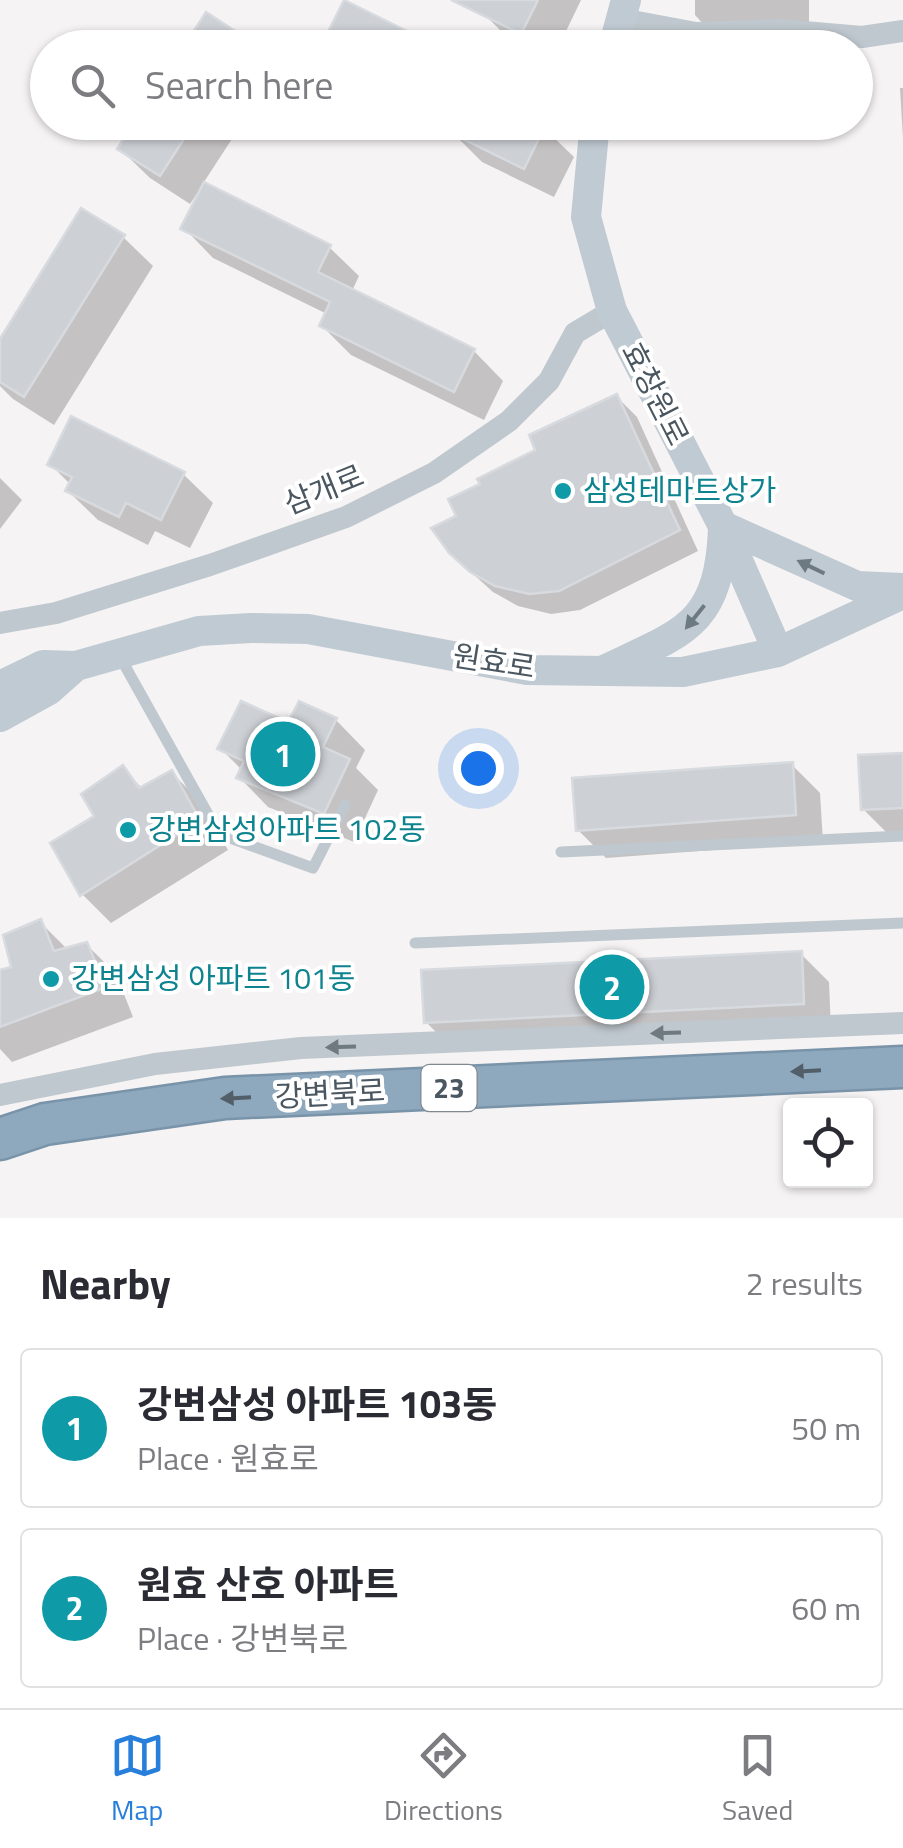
<!DOCTYPE html>
<html lang="en">
<head>
<meta charset="utf-8">
<style>
  :root { --surface:#fff; --page:#f7f7f7; --text:#2b2b33; --muted:#7c7c81; --line:#e1e1e2; --accent:#277fdb }
  body { margin:0; font-family:"Titillium Web","Noto Sans KR",sans-serif; background:var(--page); color:var(--text) }
  .controls { position:absolute; right:30px; bottom:30px; display:grid; overflow:hidden; border-radius:10px; box-shadow:0 2px 8px #0004 }
  .controls button { width:90px; height:90px; display:grid; place-items:center; padding:0; border:0; border-bottom:2px solid var(--line); background:var(--surface); color:var(--text); font:50px sans-serif }
  .you { position:absolute; left:478px; top:768px; width:35px; height:35px; margin:-25px; border:8px solid #fff; border-radius:50%; background:#1a73e8; box-shadow:0 0 0 15px #1a73e833 }
  .badge { display:grid; place-items:center; width:65px; height:65px; border-radius:50%; background:var(--accent); color:#fff; font-size:32px; font-weight:700 }
  .pin { position:absolute; translate:-50% -50%; border:5px solid #fff; box-shadow:0 2px 10px #0006 }
  .list { margin:0; padding:0; list-style:none }
  h2 { display:flex; justify-content:space-between; align-items:center; height:130px; margin:0; padding:0 40px; font-size:42px }
  h2 small { font-size:32px; font-weight:400; color:var(--muted) }
  .list li { display:grid; grid-template-columns:65px 1fr auto; gap:30px; align-items:center; box-sizing:border-box; height:160px; margin:0 20px 20px; padding:0 20px; border:2px solid var(--line); border-radius:10px }
  .list b { display:block; font-size:38px; white-space:nowrap }
  .list p { margin:0; font-size:32px; white-space:nowrap; color:var(--muted) }
  .list em { font-size:32px; font-style:normal; color:var(--muted) }
  .icon { flex:none; width:55px; height:55px; fill:none; stroke:currentColor; stroke-width:2; stroke-linecap:round; stroke-linejoin:round }
  .map { position:relative; flex:none; width:903px; height:1218px; overflow:hidden }
  .search { position:absolute; background:var(--surface); box-shadow:0 2px 8px #0004; left:30px; right:30px; top:30px; height:110px; display:flex; align-items:center; gap:25px; box-sizing:border-box; padding:0 35px; border-radius:55px; color:var(--muted); font-size:38px }
  .sheet { height:490px; background:var(--surface) }
  nav { display:flex; justify-content:space-around; align-items:center; box-sizing:border-box; height:140px; border-top:2px solid var(--line); background:var(--surface); font-size:28px; color:var(--muted) }
  nav a { display:grid; justify-items:center; gap:5px }
  nav .on { color:var(--accent) }
  .map>svg:first-child { display:block }
  .shadow { fill:#0003 }
  .building { fill:#cdd0d5; stroke:#d7dade; stroke-width:2.5 }
  .lines { fill:none; stroke-linecap:round; stroke-linejoin:round }
  .highway-casing { stroke:#7993a9; stroke-width:45 }
  .lane { stroke:#bfc8ce; stroke-width:11 }
  .street { stroke:#bfc8ce; stroke-width:22 }
  .secondary { stroke:#c0cad3; stroke-width:30 }
  .highway { stroke:#8ea8be; stroke-width:40 }
  .oneway { fill:#6e7a82 }
  .oneway2 { fill:#6e7981 }
  .oneway3 { fill:#525f69 }
  .culture-dot { fill:#0f9aa8; stroke:#fff; stroke-width:4 }
  .labels { text-anchor:middle; stroke-width:8; stroke-linejoin:round; paint-order:stroke }
  .shield { fill:#fff; stroke:#818990; stroke-width:2.5 }
  .shield-label { font-size:28px; font-weight:bold; fill:#4b5760 }
  .street-label { font-size:30px; fill:#4b5760; stroke:#fff }
  .culture-label { font-size:30px; fill:#0d838f; stroke:#fff; text-anchor:start }
</style>
</head>
<body>
<div class="map">
<svg width="903" height="1218" viewBox="0 0 903 1218">
  <rect width="100%" height="100%" fill="#f5f3f3"/>
  <!-- shadow -->
  <path class="shadow" d="M491 0H581L558 48H522L513 43 484 14Z
    M695 0H809V27H706L695 15Z
    M900 88H903V138Z
    M137 122H243L202 185 329 247 359 276 352 291 474 351 503 381 484 420 351 355 322 326 327 314 213 258 184 228 201 194 198 192 190 204 150 178 120 149Z
    M534 122 544 128 574 157 554 197 482 162 452 132Z
    M123 237 153 266 54 425 13 399 0 386V343Z
    M617 397 637 417 698 551 580 610 551 614 518 606 493 592 472 573 460 517 539 451Z
    M50 464 183 474 213 503 190 548 155 531 148 545 98 520 68 491 71 485Z
    M0 478 22 500 0 529Z
    M336 720 365 750 356 768 378 790 354 842 268 807 239 777 242 770 220 748 289 725Z
    M903 756V836L891 837 863 809Z
    M792 765 820 793 823 842 606 858 578 830Z
    M122 768 143 789 172 773 201 802 228 850 111 923 82 894 98 817Z
    M40 922 68 950 87 945 116 974 133 1017 12 1062 0 1049V973L14 968Z
    M801 954 829 982 831 1031 454 1050 426 1022Z"/>
  <!-- building -->
  <path class="building" d="M344 0 441 48H320Z
    M451 0H538L521 34Z
    M206 12 261 48H183Z
    M134 122H195L160 176 117 149Z
    M428 122H547L524 169Z
    M204 182 331 245 318 272 475 349 454 392 319 326 330 302 180 229Z
    M81 208 125 235 24 397 0 382V339Z
    M617 394 680 530 559 591 529 594 495 586 470 572 449 553 431 528 456 516 448 499 480 484 477 479 535 450 529 435Z
    M71 416 185 472 161 520 126 503 119 517 65 491 72 477 47 465Z
    M241 701 288 722 299 701 337 718 323 747 350 759 324 814 236 778 244 761 217 749Z
    M903 753V808L861 810 858 755Z
    M793 762 796 815 576 831 572 778Z
    M123 765 139 788 172 770 200 820 80 896 50 843 94 816 81 794Z
    M41 919 54 951 87 942 106 987 0 1027V970L11 967 3 935Z
    M802 951 804 1004 424 1023 421 970Z"/>
  <g class="lines">
    <defs>
      <path id="highway" d="M0 1139 45 1124 225 1098 903 1067"/>
    </defs>
    <!-- highway casing -->
    <use href="#highway" class="highway-casing"/>
    <!-- lane -->
    <path class="lane" d="M120 657 219 834 313 868 345 805
      M561 852 903 836
      M415 943 903 923"/>
    <!-- street -->
    <path class="street" d="M621 19 696 33 781 30 862 37 903 31
      M0 623 56 613 210 565 346 517 434 473 509 421 549 381 575 333 612 311
      M0 1095 155 1064 301 1048 903 1023"/>
    <!-- secondary -->
    <path class="secondary" d="M613 48 626 0
      M595 122 586 217 612 311 723 526 778 652
      M723 526 857 586 903 588
      M606 669C684 632 719 625 723 529
      M0 686 43 665 76 666 199 631 251 628 308 629 527 670 683 672 778 652 903 594
      M0 717 49 690 76 666"/>
    <!-- highway -->
    <use href="#highway" class="highway"/>
  </g>
  <!-- one-way arrows -->
  <defs><path id="oneway-solid" d="M-6-.8H1V-3.2L6.5 0L1 3.2V.8H-6Z" transform="scale(2.5)"/></defs>
  <g class="oneway">
    <use href="#oneway-solid" transform="translate(811 567) rotate(-154)"/>
    <use href="#oneway-solid" transform="translate(695 617) rotate(129)"/>
  </g>
  <g class="oneway2">
    <use href="#oneway-solid" transform="translate(666 1033) rotate(178)"/>
    <use href="#oneway-solid" transform="translate(341 1047) rotate(178)"/>
  </g>
  <g class="oneway3">
    <use href="#oneway-solid" transform="translate(806 1071) rotate(177)"/>
    <use href="#oneway-solid" transform="translate(236 1098) rotate(177)"/>
  </g>
  <!-- markers -->
  <g class="culture-dot">
    <circle cx="563" cy="491" r="10"/>
    <circle cx="128" cy="830" r="10"/>
    <circle cx="51" cy="979" r="10"/>
  </g>
  <g class="labels">
    <!-- shield labels -->
    <rect class="shield" x="421.5" y="1065" width="55" height="46" rx="8"/>
    <g class="shield-label">
      <text x="449" y="1098">23</text>
    </g>
    <!-- street labels -->
    <g class="street-label">
      <text transform="translate(655 394) rotate(63)" y="10">효창원로</text>
      <text transform="translate(324 490) rotate(-22)" y="10">삼개로</text>
      <text transform="translate(494 662) rotate(9)" y="10">원효로</text>
      <text transform="translate(330 1094) rotate(-3)" y="10">강변북로</text>
    </g>
    <!-- culture labels -->
    <g class="culture-label">
      <text x="583" y="501">삼성테마트상가</text>
      <text x="148" y="840">강변삼성아파트 102동</text>
      <text x="71" y="989">강변삼성 아파트 101동</text>
    </g>
  </g>
</svg>
<div class="controls">
<button><svg class="icon" aria-label="locate" viewBox="0 0 24 24"><circle cx="12" cy="12" r="6"/><path d="M12 2v4M12 18v4M2 12h4M18 12h4"/></svg></button>
</div>
<div class="you"></div>
<div class="pin badge" style="left:283px;top:754px;background:#0f9aa8">1</div>
<div class="pin badge" style="left:612px;top:987px;background:#0f9aa8">2</div>
<div class="search"><svg class="icon" aria-label="search" viewBox="0 0 24 24"><circle cx="10" cy="10" r="6"/><path d="M15 15l6 6"/></svg>Search here</div>
</div>
<section class="sheet">
<h2>Nearby<small>2 results</small></h2>
<ul class="list">
<li><span class="badge" style="background:#0f9aa8">1</span><div><b>강변삼성 아파트 103동</b><p>Place · 원효로</p></div><em>50 m</em></li>
<li><span class="badge" style="background:#0f9aa8">2</span><div><b>원효 산호 아파트</b><p>Place · 강변북로</p></div><em>60 m</em></li>
</ul>
</section>
<nav>
<a class="on"><svg class="icon" aria-label="map" viewBox="0 0 24 24"><path d="M3 6l6-2 6 2 6-2v14l-6 2-6-2-6 2zM9 4v14M15 6v14"/></svg>Map</a>
<a><svg class="icon" aria-label="directions" viewBox="0 0 24 24"><path d="M12 3l9 9-9 9-9-9zM9 14v-3h6M13 9l2 2-2 2"/></svg>Directions</a>
<a><svg class="icon" aria-label="saved" viewBox="0 0 24 24"><path d="M7 4h10v16l-5-4-5 4z"/></svg>Saved</a>
</nav>
</body>
</html>
